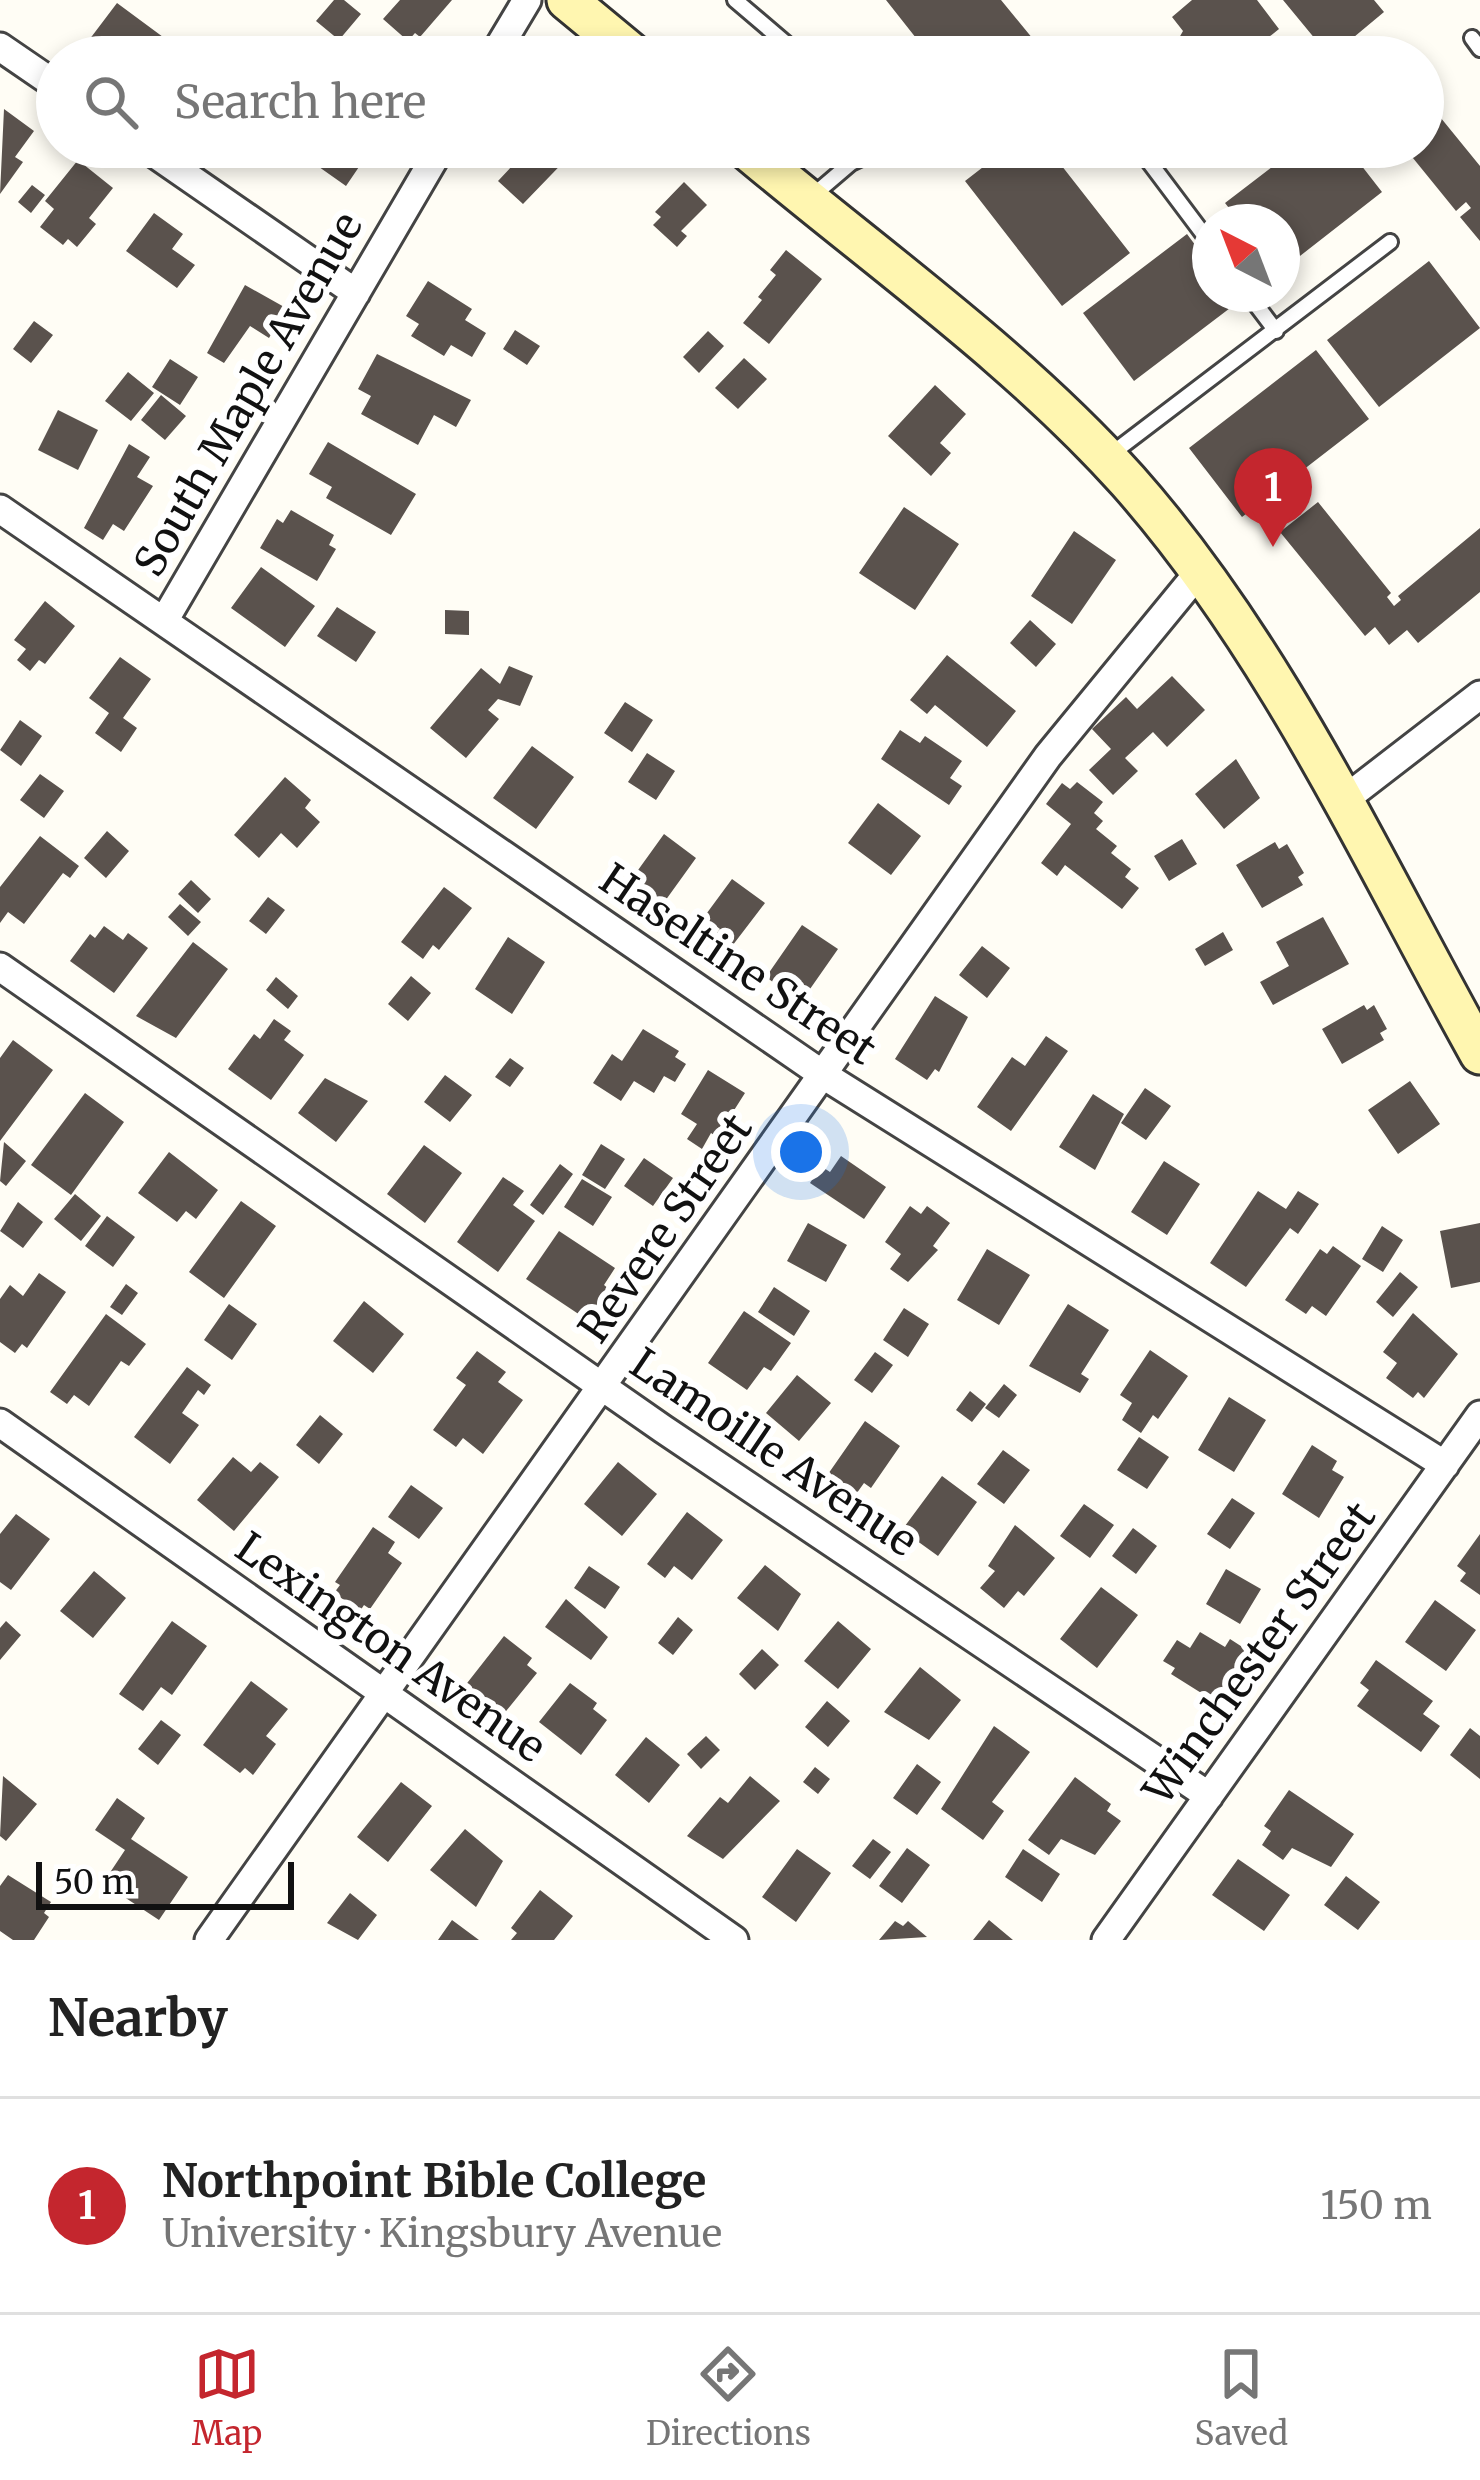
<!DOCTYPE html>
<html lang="en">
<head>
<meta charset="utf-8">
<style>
  :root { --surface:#fff; --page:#f2f2f2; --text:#222; --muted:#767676; --line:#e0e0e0; --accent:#c4262e }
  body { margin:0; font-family:Merriweather,serif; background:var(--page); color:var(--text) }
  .compass { position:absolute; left:1192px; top:204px; width:108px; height:108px; border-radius:50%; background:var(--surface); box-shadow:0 6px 18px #0003; rotate:318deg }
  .scale { position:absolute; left:36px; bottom:30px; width:258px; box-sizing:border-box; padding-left:12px; border:6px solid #111; border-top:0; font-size:33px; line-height:42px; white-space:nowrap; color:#111; -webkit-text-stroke:9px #fff; paint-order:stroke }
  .you { position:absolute; left:801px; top:1152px; width:42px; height:42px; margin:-30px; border:9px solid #fff; border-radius:50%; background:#1a73e8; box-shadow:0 0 0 18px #1a73e833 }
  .badge { display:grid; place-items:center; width:78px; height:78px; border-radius:50%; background:var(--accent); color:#fff; font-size:39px; font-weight:700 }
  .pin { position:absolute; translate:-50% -99px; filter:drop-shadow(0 3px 6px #0008) }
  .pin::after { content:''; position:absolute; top:63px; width:42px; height:36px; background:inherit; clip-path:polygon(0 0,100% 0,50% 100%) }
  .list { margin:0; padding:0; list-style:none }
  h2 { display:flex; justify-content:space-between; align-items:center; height:156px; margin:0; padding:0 48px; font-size:51px }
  h2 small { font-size:39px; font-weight:400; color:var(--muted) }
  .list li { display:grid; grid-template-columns:78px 1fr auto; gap:36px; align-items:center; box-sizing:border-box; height:216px; padding:0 48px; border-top:3px solid var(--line) }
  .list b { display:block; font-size:45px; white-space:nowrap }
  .list p { margin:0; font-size:39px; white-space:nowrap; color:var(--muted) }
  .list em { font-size:39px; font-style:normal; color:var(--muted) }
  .icon { flex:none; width:66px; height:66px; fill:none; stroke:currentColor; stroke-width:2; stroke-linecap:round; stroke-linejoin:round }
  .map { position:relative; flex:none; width:1480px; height:1940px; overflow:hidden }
  .search { position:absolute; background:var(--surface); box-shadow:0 6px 18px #0003; left:36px; right:36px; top:36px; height:132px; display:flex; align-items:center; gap:30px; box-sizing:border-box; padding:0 42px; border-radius:66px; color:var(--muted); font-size:45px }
  .sheet { height:372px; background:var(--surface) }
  nav { display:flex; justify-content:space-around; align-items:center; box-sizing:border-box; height:168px; border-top:3px solid var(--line); background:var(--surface); font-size:33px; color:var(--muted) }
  nav a { display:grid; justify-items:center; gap:6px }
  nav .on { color:var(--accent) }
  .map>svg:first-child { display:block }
  .building { fill:#5a524d }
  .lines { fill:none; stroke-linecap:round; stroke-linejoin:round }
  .service-casing { stroke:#444; stroke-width:20 }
  .minor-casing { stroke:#444; stroke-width:33 }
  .secondary-casing { stroke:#333; stroke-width:45 }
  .service { stroke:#fff; stroke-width:14 }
  .minor { stroke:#fff; stroke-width:27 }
  .secondary { stroke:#fff6b0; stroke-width:39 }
  .labels { text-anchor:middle; stroke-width:12; stroke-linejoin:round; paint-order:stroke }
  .street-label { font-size:42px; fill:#111; stroke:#fff }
</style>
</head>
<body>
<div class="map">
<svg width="1480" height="1940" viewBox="0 0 1480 1940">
  <rect width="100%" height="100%" fill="#fffdf5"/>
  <!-- building -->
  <path class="building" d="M334 0H344L361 14 339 40 316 21Z
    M400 0H452L420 37 415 33 408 41 383 19Z
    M886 0H1001L1033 39 1010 57H931Z
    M1192 0H1257L1279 29 1244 57H1204L1198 49 1183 53 1175 45 1183 31 1172 17Z
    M1283 0H1374L1384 12 1330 57Z
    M117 3 163 37 149 57H104L86 44Z
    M1423 96 1480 166V241L1460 217 1471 208 1466 202 1456 211 1404 147H1423Z
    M4 109 34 131 15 157 23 162 0 194Z
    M322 147H377L382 150 370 167 363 161 346 186 312 162Z
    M517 147H578L523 204 498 181 513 165 507 159Z
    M1009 147H1047L1130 253 1062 306 965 181Z
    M1298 147H1347L1382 192 1282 270V222H1240L1225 203Z
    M78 160 113 188 89 218 96 224 77 247 68 239 63 245 40 227 54 209 45 201Z
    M684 182 707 205 681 231 687 236 677 247 653 225 661 217 655 212Z
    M32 185 45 195 31 213 18 202Z
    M154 213 183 234 172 249 195 265 177 288 126 251Z
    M1187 234 1210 265V294H1232L1238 302 1134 381 1083 313Z
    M786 250 822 279 769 344 743 323 762 300 758 297 776 275 770 270Z
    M1429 261 1480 328 1379 407 1327 340Z
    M428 281 472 309 465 320 486 333 472 357 451 345 444 356 411 336 419 324 406 316Z
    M245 285 286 308 269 338 250 326 224 363 207 353Z
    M34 321 53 335 31 363 13 349Z
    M515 330 540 346 527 365 503 349Z
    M708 331 724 346 699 373 683 357Z
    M1316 350 1369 419 1242 517 1189 448Z
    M377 354 471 400 456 427 434 415 418 445 361 414 371 396 358 389Z
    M744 358 767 379 738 409 715 388Z
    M170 359 198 377 180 405 152 387Z
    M128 372 154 393 131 421 105 401Z
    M935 385 966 414 940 443 951 453 931 476 888 436Z
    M161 395 186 416 165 440 141 420Z
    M58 410 98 430 78 470 38 450Z
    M328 442 416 494 391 535 326 498 332 487 309 474Z
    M129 444 150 457 137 477 153 486 124 531 113 524 103 540 84 528Z
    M1318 502 1391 593 1387 597 1394 606 1401 600 1398 596 1480 528V592L1418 643 1407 630 1389 645 1375 627 1365 636 1280 532Z
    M904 507 959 544 915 610 859 573Z
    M291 510 334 535 329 545 336 549 317 581 260 548 277 519 283 523Z
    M1074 531 1116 560 1072 624 1031 596Z
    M261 567 315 606 285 647 231 608Z
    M45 601 75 626 45 664 39 660 30 671 17 660 26 649 14 640Z
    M337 607 376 632 356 662 317 636Z
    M445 610 469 611V635L445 634Z
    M1030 620 1056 644 1036 667 1010 643Z
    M947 655 1016 711 987 747 935 705 927 714 910 700Z
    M120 657 151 679 123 718 137 728 121 752 95 733 109 713 89 698Z
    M509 666 533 676 520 706 498 699 488 710 499 719 466 758 430 728 481 668 500 684Z
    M1172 676 1205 710 1167 747 1153 732 1125 758 1138 771 1113 795 1089 770 1111 749 1092 729 1126 697 1137 709Z
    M625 702 653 720 632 752 604 733Z
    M20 720 42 736 21 766 0 750Z
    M900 730 920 743 925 736 962 761 950 778 962 786 949 805 881 759Z
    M532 746 574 777 536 829 493 798Z
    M647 753 675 771 656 800 628 782Z
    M1236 759 1260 798 1224 829 1195 794Z
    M40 774 64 791 44 818 20 800Z
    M285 777 311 800 305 808 320 822 297 848 281 833 259 858 234 835Z
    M1077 782 1103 802 1094 813 1103 821 1096 829 1117 846 1111 853 1131 869 1125 877 1139 888 1122 909 1065 865 1057 876 1041 863 1071 824 1046 804 1062 783 1070 789Z
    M878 803 921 836 891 875 848 843Z
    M107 831 129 851 106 878 84 858Z
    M664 834 696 858 660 908 628 884Z
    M40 836 79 866 70 878 63 873 24 924 8 912 0 923V887Z
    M1182 839 1197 864 1169 881 1154 856Z
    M1275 842 1279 849 1287 844 1304 873 1298 877 1303 885 1262 908 1236 865Z
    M732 879 765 903 726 954 710 942 720 929 704 917Z
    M191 880 211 899 198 913 178 894Z
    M444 887 472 908 439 950 433 945 423 959 401 942Z
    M268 897 285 910 266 934 249 921Z
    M180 904 201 922 188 936 168 917Z
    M1323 917 1349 964 1273 1005 1260 982 1289 966 1276 942Z
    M802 925 838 949 810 989 790 975 781 988 766 977Z
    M104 926 123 940 128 933 148 948 114 993 70 961 90 934 95 938Z
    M1223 932 1233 950 1205 966 1195 949Z
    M508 937 545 962 512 1014 475 989Z
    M193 942 228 969 176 1038 136 1016Z
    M982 946 1010 968 987 998 959 975Z
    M411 976 431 993 408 1021 388 1004Z
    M276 977 298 996 288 1009 266 990Z
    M935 996 968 1017 939 1072 935 1069 927 1080 895 1059Z
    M1364 1005 1367 1010 1374 1005 1387 1029 1380 1033 1384 1040 1342 1064 1322 1029Z
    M274 1019 291 1031 284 1040 304 1055 271 1100 228 1069 254 1034 260 1039Z
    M643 1029 679 1051 675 1057 686 1064 675 1082 664 1076 654 1093 634 1081 621 1101 593 1083 612 1054 622 1061Z
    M1046 1036 1068 1051 1011 1131 977 1107 1012 1057 1025 1066Z
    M13 1040 53 1070 0 1141V1058Z
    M510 1058 524 1068 510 1087 495 1077Z
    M708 1070 745 1093 717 1137 711 1133 702 1149 687 1139 697 1124 681 1114Z
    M445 1075 472 1095 450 1122 424 1102Z
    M325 1078 368 1101 336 1142 298 1113Z
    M1410 1081 1440 1124 1398 1154 1368 1110Z
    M1145 1088 1171 1106 1146 1140 1121 1123Z
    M85 1093 124 1122 71 1195 31 1165Z
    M1093 1094 1124 1114 1095 1170 1059 1147Z
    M4 1142 26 1161 6 1186 0 1181Z
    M601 1144 625 1159 605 1189 582 1175Z
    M424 1145 462 1173 425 1223 387 1194Z
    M169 1152 218 1190 196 1219 186 1211 177 1222 138 1193Z
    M841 1156 886 1187 864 1219 810 1183 821 1166 830 1172Z
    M644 1158 673 1178 653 1206 624 1186Z
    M1164 1161 1200 1184 1167 1235 1131 1212Z
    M560 1164 573 1174 543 1215 530 1205Z
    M503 1177 524 1191 513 1205 535 1221 498 1272 457 1242Z
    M582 1179 612 1197 593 1226 564 1207Z
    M1258 1191 1286 1209 1298 1191 1319 1204 1298 1234 1290 1228 1246 1287 1210 1263Z
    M75 1194 101 1216 81 1241 54 1219Z
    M241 1201 276 1226 224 1298 189 1272Z
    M18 1202 43 1222 23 1248 0 1231Z
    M910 1206 921 1214 927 1206 950 1223 933 1246 938 1250 908 1282 890 1269 901 1254 885 1242Z
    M107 1216 135 1237 113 1267 85 1246Z
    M808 1223 847 1245 826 1282 787 1261Z
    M1480 1223V1282L1451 1288 1440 1231Z
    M1382 1226 1403 1240 1383 1272 1362 1259Z
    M559 1231 615 1268 604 1285 614 1293 597 1319 586 1312 583 1317 526 1279Z
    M1333 1246 1361 1266 1326 1316 1312 1306 1306 1314 1285 1300 1320 1249 1327 1254Z
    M987 1249 1030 1275 999 1325 957 1300Z
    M1400 1272 1418 1287 1393 1317 1376 1302Z
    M39 1273 66 1292 27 1348 22 1344 15 1353 0 1342V1299L10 1285 23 1296Z
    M126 1284 138 1293 122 1315 110 1307Z
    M774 1287 810 1311 794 1336 758 1312Z
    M364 1301 404 1334 373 1373 333 1341Z
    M229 1304 257 1324 232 1360 204 1340Z
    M1068 1304 1109 1330 1081 1374 1089 1379 1080 1393 1029 1366Z
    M904 1308 929 1324 908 1357 883 1340Z
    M744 1311 791 1343 771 1371 764 1367 747 1390 708 1363Z
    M1413 1313 1458 1354 1424 1398 1418 1392 1413 1398 1386 1378 1397 1363 1383 1352Z
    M106 1314 146 1344 129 1366 121 1361 89 1406 74 1395 67 1404 50 1392Z
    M1150 1350 1188 1376 1158 1419 1153 1415 1141 1433 1122 1420 1132 1403 1120 1395Z
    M477 1351 506 1372 498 1382 523 1400 483 1454 463 1438 456 1447 433 1430 466 1385 456 1378Z
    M875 1352 893 1365 872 1393 854 1380Z
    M187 1367 211 1385 204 1395 198 1390 182 1413 199 1425 170 1464 134 1437Z
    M797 1375 831 1403 799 1441 766 1413Z
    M1004 1384 1017 1395 999 1418 985 1408Z
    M970 1391 986 1404 972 1422 956 1410Z
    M1229 1397 1266 1420 1234 1472 1198 1450Z
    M320 1415 343 1434 319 1464 296 1445Z
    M865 1421 900 1446 871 1488 864 1483 854 1497 826 1477Z
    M1139 1437 1169 1457 1147 1489 1117 1470Z
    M1312 1445 1337 1461 1332 1470 1344 1477 1319 1518 1282 1494Z
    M1003 1450 1030 1470 1004 1504 977 1484Z
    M233 1457 251 1472 260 1462 279 1477 234 1531 197 1500Z
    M618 1462 657 1494 622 1536 584 1504Z
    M942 1476 977 1502 938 1556 902 1530Z
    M411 1485 443 1508 419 1539 388 1517Z
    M1232 1498 1255 1513 1230 1549 1207 1534Z
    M1084 1504 1114 1525 1090 1558 1060 1536Z
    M687 1512 723 1540 692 1580 674 1566 665 1578 647 1564Z
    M16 1514 50 1539 11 1590 0 1582V1534Z
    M1015 1525 1055 1558 1024 1596 1018 1591 1004 1608 980 1588 995 1571 988 1566Z
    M373 1527 395 1542 388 1553 402 1563 370 1609 364 1605 360 1611 334 1593 340 1585 335 1582Z
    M1133 1528 1157 1546 1136 1574 1112 1556Z
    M1480 1534V1595L1460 1581 1466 1573 1457 1566Z
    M765 1565 801 1594 778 1631 737 1598Z
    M589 1566 620 1587 605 1609 574 1588Z
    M1226 1569 1261 1589 1240 1624 1206 1604Z
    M94 1571 126 1598 93 1638 60 1611Z
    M1101 1587 1138 1615 1097 1668 1060 1639Z
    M566 1599 608 1637 591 1660 545 1627Z
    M1435 1600 1476 1630 1446 1671 1405 1642Z
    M678 1617 693 1630 673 1655 658 1643Z
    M6 1621 21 1635 0 1660V1628Z
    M172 1621 207 1646 172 1695 161 1687 143 1711 119 1694Z
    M838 1621 871 1649 838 1689 804 1661Z
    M1200 1632 1225 1647 1230 1639 1247 1650 1214 1701 1171 1674 1175 1668 1163 1661 1177 1640 1190 1648Z
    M504 1636 532 1658 527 1665 537 1673 502 1716 464 1687Z
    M762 1649 779 1665 755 1690 739 1674Z
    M1376 1660 1433 1701 1423 1714 1440 1726 1421 1752 1357 1706 1369 1690 1360 1683Z
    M920 1667 961 1700 929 1740 884 1712Z
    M251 1681 288 1709 266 1736 276 1744 253 1775 245 1768 240 1773 203 1745Z
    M570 1683 597 1703 593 1709 607 1720 581 1755 539 1722Z
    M827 1701 850 1721 828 1747 805 1727Z
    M161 1720 181 1735 158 1765 138 1749Z
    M994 1726 1030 1752 992 1802 1004 1811 983 1840 941 1809Z
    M1470 1728 1480 1736V1779L1450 1755Z
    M706 1736 720 1750 701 1769 687 1754Z
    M646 1737 680 1765 649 1803 615 1775Z
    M917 1764 941 1782 917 1815 893 1798Z
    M815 1767 830 1779 818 1794 803 1782Z
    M3 1776 37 1804 6 1841 0 1836Z
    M750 1776 780 1801 723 1859 687 1836 720 1797 728 1803Z
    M1075 1777 1111 1804 1107 1811 1121 1821 1095 1855 1061 1839 1049 1855 1028 1840Z
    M401 1782 432 1806 388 1862 357 1837Z
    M1289 1790 1354 1834 1331 1867 1292 1848 1283 1860 1262 1845 1271 1831 1264 1826Z
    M117 1798 145 1818 131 1839 188 1877 159 1920 103 1883 125 1850 95 1830Z
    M465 1829 503 1861 476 1907 430 1870Z
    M873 1839 891 1852 870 1879 852 1866Z
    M907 1848 930 1865 902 1903 879 1886Z
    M797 1849 831 1873 796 1922 762 1897Z
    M1023 1849 1060 1874 1042 1902 1005 1877Z
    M1238 1859 1290 1895 1264 1931 1212 1895Z
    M8 1875 51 1902 44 1913 49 1917 34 1940H13L0 1931V1886Z
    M1346 1876 1380 1902 1358 1930 1324 1905Z
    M540 1890 573 1916 554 1940H511L517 1933 511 1928Z
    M350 1893 377 1915 358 1940 327 1923Z
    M452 1920 479 1940H438Z
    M989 1920 1013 1940H973Z
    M895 1921 903 1926 908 1921 927 1937 879 1940Z"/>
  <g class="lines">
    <defs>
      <path id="service" d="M735 0 802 57
        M1472 38 1480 49
        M1138 147 1210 243
        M810 198 851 163 884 147
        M1248 294 1276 331
        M1110 455 1390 242"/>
      <path id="minor" d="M0 47 57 86
        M493 57 527 0
        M145 147 356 293
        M0 509 825 1076 1445 1465
        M164 621 441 147
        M1340 803 1480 695
        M0 967 663 1429 1209 1796
        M0 1423 734 1940
        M209 1940 1048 756 1199 572
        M1106 1940 1480 1415"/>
      <path id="secondary" d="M567 0 636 57
        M744 147C873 256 1015 355 1128 481 1276 648 1372 860 1480 1054"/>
    </defs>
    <!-- service casing -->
    <use href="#service" class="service-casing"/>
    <!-- minor casing -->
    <use href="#minor" class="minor-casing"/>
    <!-- secondary casing -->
    <use href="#secondary" class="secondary-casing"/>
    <!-- service -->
    <use href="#service" class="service"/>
    <!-- minor -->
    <use href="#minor" class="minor"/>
    <!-- secondary -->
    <use href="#secondary" class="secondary"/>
  </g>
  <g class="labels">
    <!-- street labels -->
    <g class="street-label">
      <text transform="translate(248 394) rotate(-60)" y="15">South Maple Avenue</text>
      <text transform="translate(738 964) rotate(34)" y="15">Haseltine Street</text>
      <text transform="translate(665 1228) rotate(-55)" y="15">Revere Street</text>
      <text transform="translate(774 1452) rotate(34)" y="15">Lamoille Avenue</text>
      <text transform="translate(391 1647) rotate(35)" y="15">Lexington Avenue</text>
      <text transform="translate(1259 1653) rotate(-54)" y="15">Winchester Street</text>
    </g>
  </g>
</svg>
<svg class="compass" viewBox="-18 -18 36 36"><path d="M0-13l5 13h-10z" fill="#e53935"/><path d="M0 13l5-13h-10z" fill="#767676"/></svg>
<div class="scale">50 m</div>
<div class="you"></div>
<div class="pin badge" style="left:1273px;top:547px">1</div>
<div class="search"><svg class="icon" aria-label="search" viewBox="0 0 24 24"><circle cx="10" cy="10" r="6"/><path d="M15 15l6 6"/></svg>Search here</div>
</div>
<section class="sheet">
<h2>Nearby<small></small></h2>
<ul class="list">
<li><span class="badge">1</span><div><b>Northpoint Bible College</b><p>University · Kingsbury Avenue</p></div><em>150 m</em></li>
</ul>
</section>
<nav>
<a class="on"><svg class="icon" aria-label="map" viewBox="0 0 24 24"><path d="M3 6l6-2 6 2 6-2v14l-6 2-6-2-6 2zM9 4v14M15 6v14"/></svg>Map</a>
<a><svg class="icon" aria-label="directions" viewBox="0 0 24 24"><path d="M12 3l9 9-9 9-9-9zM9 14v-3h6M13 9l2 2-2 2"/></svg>Directions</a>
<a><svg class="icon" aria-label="saved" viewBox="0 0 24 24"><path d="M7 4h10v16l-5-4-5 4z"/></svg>Saved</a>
</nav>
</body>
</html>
